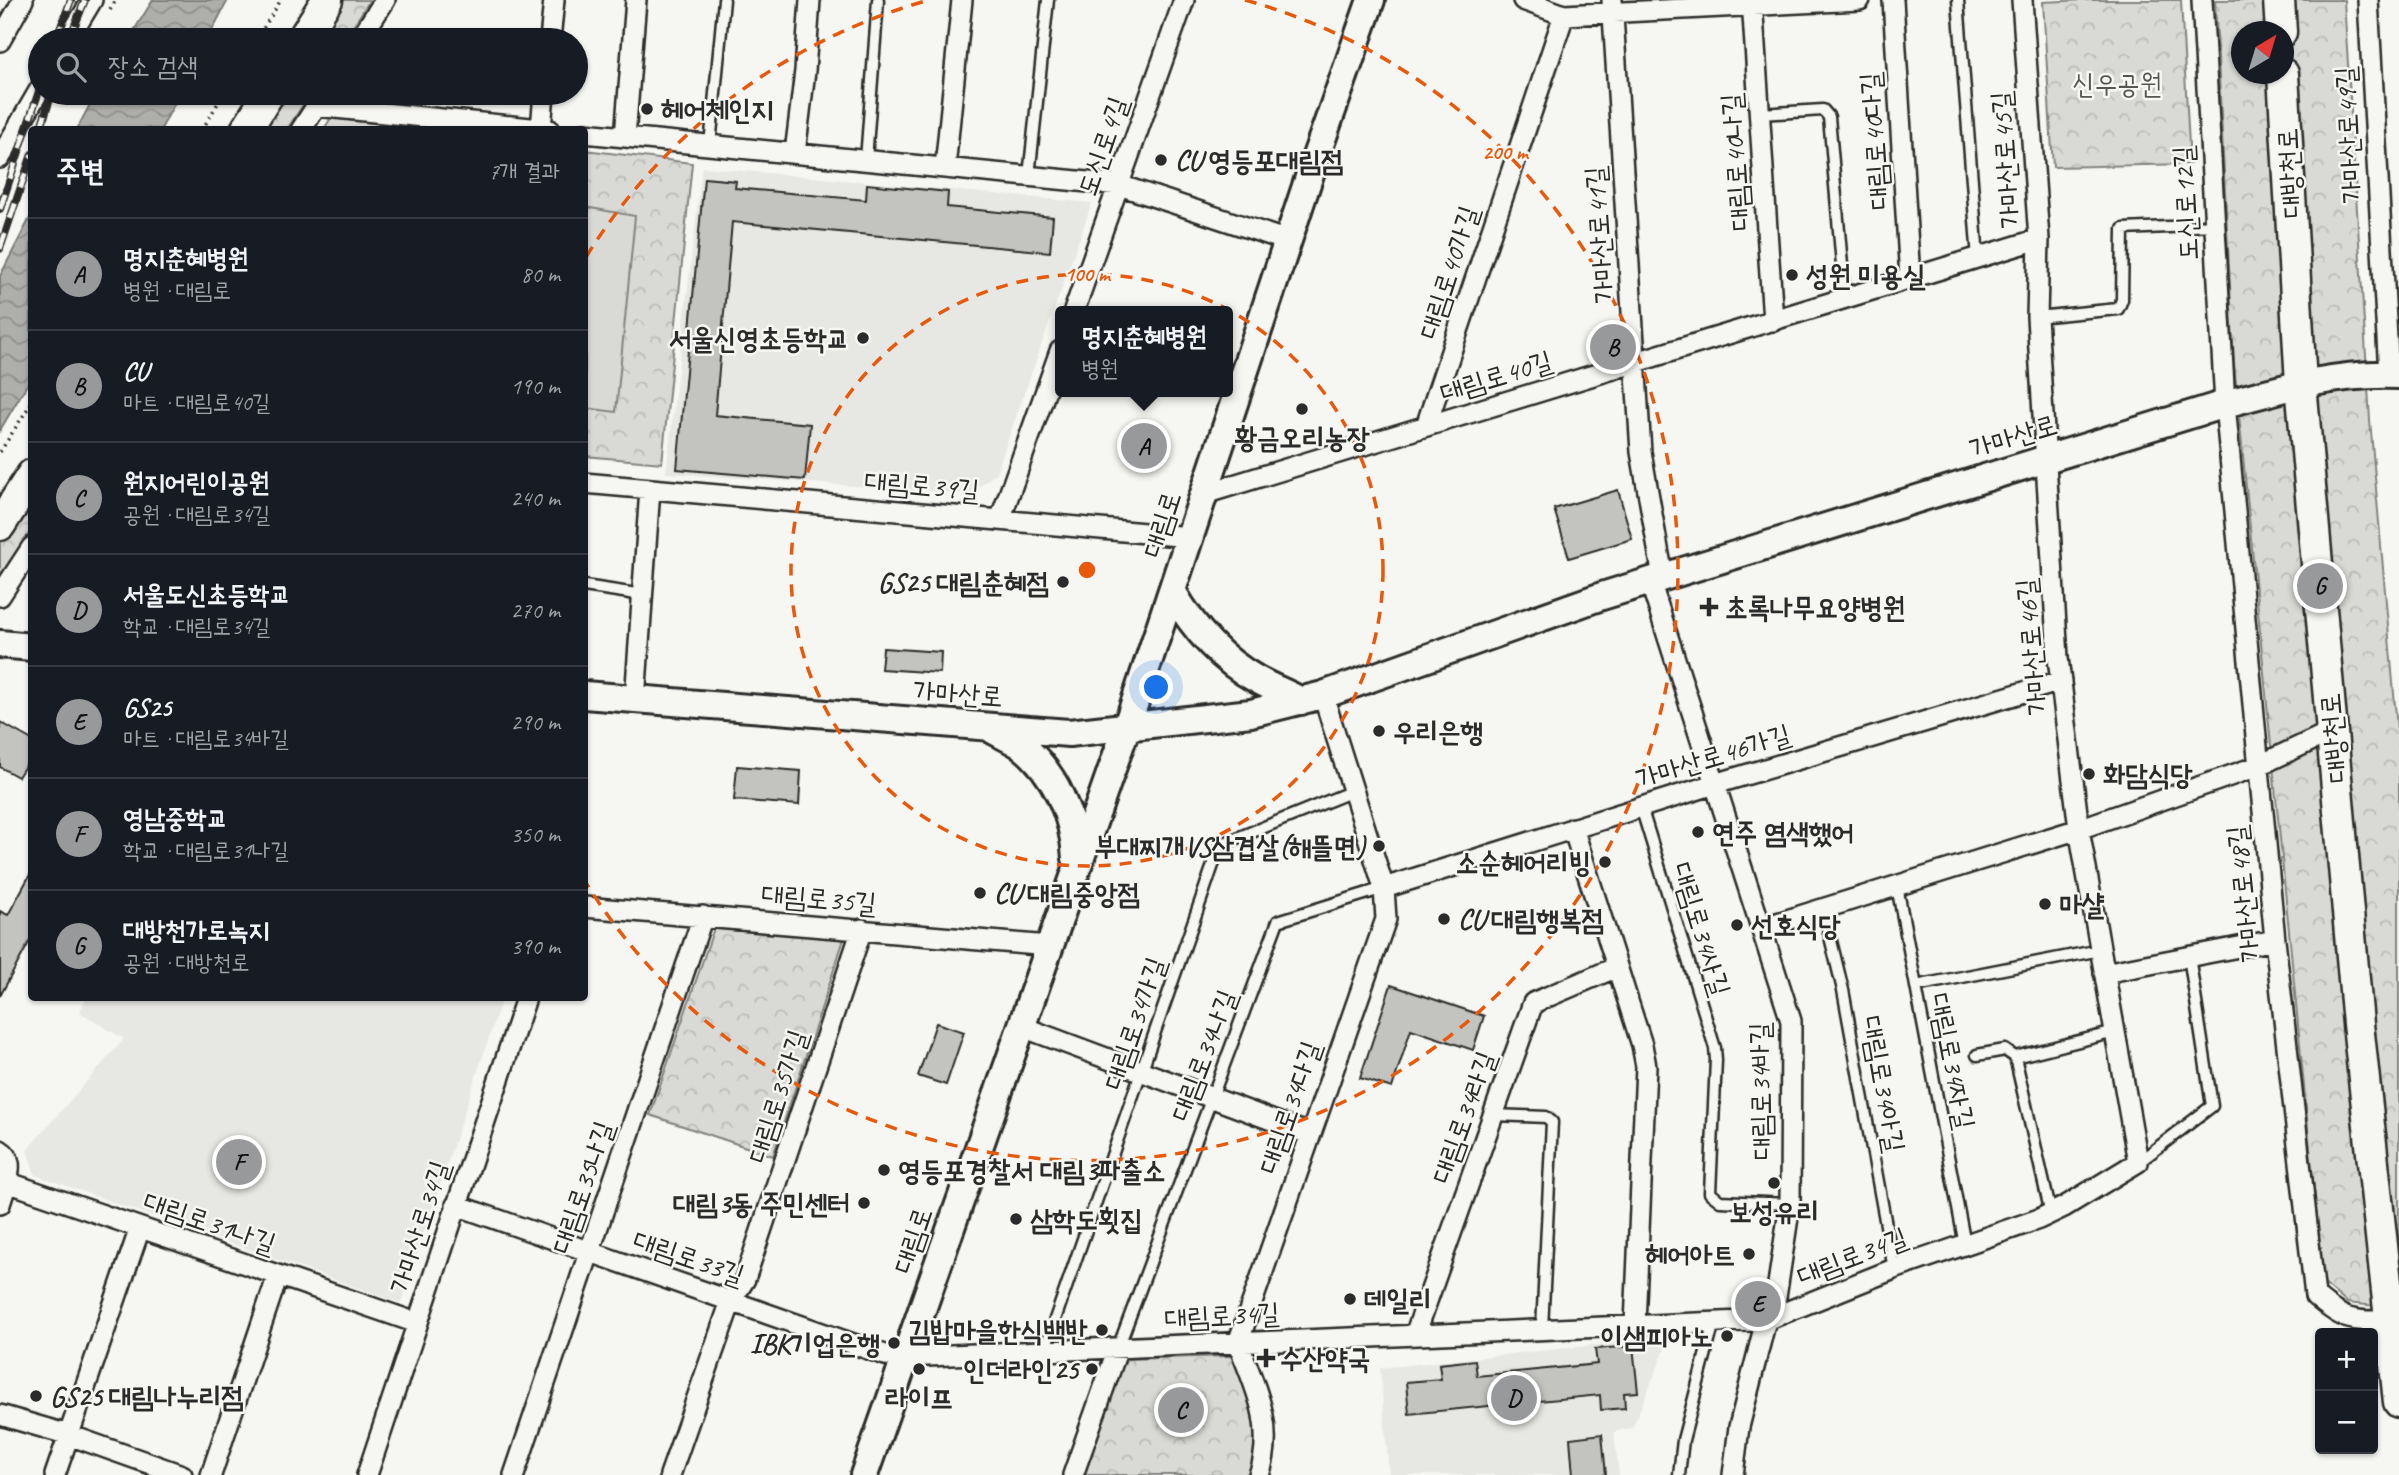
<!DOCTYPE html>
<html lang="ko">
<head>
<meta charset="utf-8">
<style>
  :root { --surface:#171b24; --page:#20242c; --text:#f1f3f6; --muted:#9ea1a6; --line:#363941; --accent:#98999b }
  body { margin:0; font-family:Caveat,"Poor Story",sans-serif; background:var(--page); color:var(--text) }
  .controls { position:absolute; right:21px; bottom:21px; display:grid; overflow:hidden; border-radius:7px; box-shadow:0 2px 5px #0004 }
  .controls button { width:63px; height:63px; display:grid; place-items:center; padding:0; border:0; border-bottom:2px solid var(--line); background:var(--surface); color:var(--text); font:35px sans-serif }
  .compass { position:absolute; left:2231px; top:21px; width:63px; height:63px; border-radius:50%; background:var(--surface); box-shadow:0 2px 5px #0004; rotate:38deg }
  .you { position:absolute; left:1157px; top:688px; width:24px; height:24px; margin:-18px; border:5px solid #fff; border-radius:50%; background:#1a73e8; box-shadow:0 0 0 10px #1a73e833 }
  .badge { display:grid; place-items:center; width:46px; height:46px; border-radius:50%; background:var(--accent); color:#111; font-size:23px; font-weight:700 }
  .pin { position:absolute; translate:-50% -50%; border:4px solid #fff; box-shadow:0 2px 7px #0006 }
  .popup { position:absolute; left:1055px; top:306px; width:178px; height:91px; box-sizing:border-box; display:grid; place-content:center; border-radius:7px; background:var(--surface); filter:drop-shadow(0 2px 5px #0005); font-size:23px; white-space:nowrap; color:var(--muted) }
  .popup b { font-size:26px; color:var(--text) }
  .popup::after { content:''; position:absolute; left:50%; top:100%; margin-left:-14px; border:14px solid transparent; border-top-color:var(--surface) }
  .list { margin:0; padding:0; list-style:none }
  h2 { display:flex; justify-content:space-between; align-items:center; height:91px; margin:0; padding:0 28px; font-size:30px }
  h2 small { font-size:23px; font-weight:400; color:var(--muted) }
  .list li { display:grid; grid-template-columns:46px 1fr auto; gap:21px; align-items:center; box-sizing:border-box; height:112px; padding:0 28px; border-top:2px solid var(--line) }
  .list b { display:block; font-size:26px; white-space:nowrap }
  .list p { margin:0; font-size:23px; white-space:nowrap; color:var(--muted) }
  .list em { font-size:23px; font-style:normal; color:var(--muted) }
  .icon { flex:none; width:38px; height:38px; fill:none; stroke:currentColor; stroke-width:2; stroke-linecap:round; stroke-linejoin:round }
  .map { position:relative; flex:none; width:2399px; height:1475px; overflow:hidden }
  .search { position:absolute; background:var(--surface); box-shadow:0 2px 5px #0004; left:28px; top:28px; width:560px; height:77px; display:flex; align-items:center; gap:18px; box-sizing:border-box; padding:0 24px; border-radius:38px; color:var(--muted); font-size:26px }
  .panel { position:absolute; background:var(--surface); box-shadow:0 2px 5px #0004; left:28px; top:126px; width:560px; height:875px; border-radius:7px }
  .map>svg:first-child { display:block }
  .built { fill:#e7e7e3 }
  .park { fill:url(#park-crowns); stroke:#828280; stroke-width:2; fill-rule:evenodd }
  .pitch { fill:#d9d9d5; stroke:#828280; stroke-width:2 }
  .water { fill:url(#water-waves); stroke:#7a7a78; stroke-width:2 }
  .building { fill:#c3c3c0; stroke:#2b2b2b; stroke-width:2 }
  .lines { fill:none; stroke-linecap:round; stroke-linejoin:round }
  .lane-casing { stroke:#2b2b2b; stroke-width:15 }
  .street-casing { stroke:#2b2b2b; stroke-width:24 }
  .secondary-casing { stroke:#2b2b2b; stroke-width:32 }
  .primary-casing { stroke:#2b2b2b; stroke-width:35 }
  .path { stroke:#2b2b2b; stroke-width:3.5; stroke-dasharray:2 5; stroke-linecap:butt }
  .lane { stroke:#f6f6f2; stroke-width:10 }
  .street { stroke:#f6f6f2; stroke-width:19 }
  .secondary { stroke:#f6f6f2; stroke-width:26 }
  .primary { stroke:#f6f6f2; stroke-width:30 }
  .rail-casing { stroke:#2b2b2b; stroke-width:8 }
  .rail { stroke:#f6f6f2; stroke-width:5; stroke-dasharray:16; stroke-linecap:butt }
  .ring { fill:none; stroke:#e8590c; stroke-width:3.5; stroke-dasharray:12 9 }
  .poi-dot { fill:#2b2b2b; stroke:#f6f6f2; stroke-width:2.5 }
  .labels { text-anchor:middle; stroke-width:5; stroke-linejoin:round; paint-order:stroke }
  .park-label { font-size:28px; fill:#565656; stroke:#f6f6f2 }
  .poi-label { font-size:28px; font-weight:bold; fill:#2b2b2b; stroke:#f6f6f2; text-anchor:start }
  .street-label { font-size:28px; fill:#2b2b2b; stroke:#f6f6f2 }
  .centre { fill:#e8590c; stroke:#f6f6f2; stroke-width:3.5 }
  .ring-label { font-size:21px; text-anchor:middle; font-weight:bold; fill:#e8590c; stroke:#f6f6f2; stroke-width:5; stroke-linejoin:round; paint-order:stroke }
</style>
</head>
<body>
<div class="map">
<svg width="2399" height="1475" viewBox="0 0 2399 1475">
  <defs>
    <pattern id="park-crowns" width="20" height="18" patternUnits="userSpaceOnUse" patternTransform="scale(1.75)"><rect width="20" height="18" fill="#d9d9d5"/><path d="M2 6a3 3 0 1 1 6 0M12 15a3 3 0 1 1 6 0" fill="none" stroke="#babab7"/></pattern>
    <pattern id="water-waves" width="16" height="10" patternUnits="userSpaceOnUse" patternTransform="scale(1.75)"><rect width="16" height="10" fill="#aeaeab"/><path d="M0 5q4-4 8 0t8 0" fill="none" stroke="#8e8e8b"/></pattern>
  </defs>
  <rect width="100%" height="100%" fill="#f6f6f2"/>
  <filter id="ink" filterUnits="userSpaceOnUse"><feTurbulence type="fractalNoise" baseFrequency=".0143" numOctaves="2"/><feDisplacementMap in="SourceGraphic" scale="14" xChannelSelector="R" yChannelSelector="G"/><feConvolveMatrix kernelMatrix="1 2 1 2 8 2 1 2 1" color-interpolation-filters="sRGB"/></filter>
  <g filter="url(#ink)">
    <!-- built -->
    <path class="built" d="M702 167 1092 203 996 473 970 494 666 473Z
      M86 998H502L401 1303 35 1175 27 1150 124 1039 80 1012Z
      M1670 1337 1633 1427 1614 1432 1619 1475H1389L1380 1368Z"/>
    <!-- park -->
    <path class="park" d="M336 0H370L344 40H311Z
      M2085 0H2181L2190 164 2053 167 2043 2Z
      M2215 0H2344L2370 420 2399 751V1288L2376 1306 2347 1303 2323 1283 2234 363ZM2242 32H2284V74H2242Z
      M278 93H311L287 129 255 130Z
      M331 118 425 129H324Z
      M585 150 692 163 662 463 585 456Z
      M31 488V530L0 579V538Z
      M714 928 844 939 773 1156 650 1115Z
      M1233 1356 1254 1398 1259 1422 1252 1475H1084L1124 1359Z"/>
    <!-- pitch -->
    <path class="pitch" d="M585 207 635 216 616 412 585 408Z"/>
    <!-- water -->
    <path class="water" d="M153 0H228L207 40H128Z
      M96 93H180L161 129H77Z
      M31 216V378L0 430V276Z"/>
    <!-- building -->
    <path class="building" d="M704 178 736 181 735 188 866 200 867 184 948 192 947 207 1053 217 1050 252 732 222 715 415 810 424 805 480 677 469Z
      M1618 490 1632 539 1569 558 1554 509Z
      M883 648 941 652 940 673 881 669Z
      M0 722 32 740V755L18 777 0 767Z
      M737 766 801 771 799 805 734 800Z
      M32 871V937L0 996V911L8 915Z
      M1391 985 1484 1016 1473 1050 1411 1029 1392 1088 1360 1078Z
      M936 1023 964 1032 946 1085 918 1076Z
      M1633 1346 1638 1392 1624 1393 1625 1408 1601 1410 1600 1395 1409 1414 1406 1382 1441 1379 1439 1364 1475 1360 1477 1376 1597 1364 1595 1349Z
      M1602 1434 1606 1475H1573L1570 1438Z"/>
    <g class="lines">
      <defs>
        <path id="lane" d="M1958 0 1978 259
          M1760 114 1823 110 1829 117 1845 299
          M710 145 724 0
          M866 160 878 0
          M1029 176 1048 0
          M2037 317 2118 309 2122 300 2123 229 2215 225
          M584 586 643 595
          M1641 807 1715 1048 1716 1060 1710 1193 1720 1201 1790 1204
          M1897 886 1965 1245
          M1823 908 1843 990 1894 1269
          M1916 986 2100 950
          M1977 1055 2005 1050 2015 1057 2115 1032
          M2015 1057 2051 1214
          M1493 1115 1546 1117 1552 1122 1542 1329
          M2139 1162 2212 1106 2189 956
          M1118 1348 1278 921 1384 888
          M1044 1351 1220 845 1353 791
          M1679 1475 1683 1440 1714 1322"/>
        <path id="street" d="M1523 0 1564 15 1860 0
          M1612 0 1641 452 1663 577
          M1752 0 1773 321
          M1893 0 1910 279
          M2202 0 2225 404 2275 940 2315 1296C2345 1322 2351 1321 2390 1321
          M2368 0 2389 374
          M68 40 92 0
          M359 40 385 0
          M550 40 554 0
          M0 41 23 0
          M316 106 550 130
          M541 129 544 93
          M301 130 325 93
          M584 133 1119 185 1288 241
          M625 137 636 0
          M795 153 805 71 810 0
          M0 158 40 89
          M945 168 962 0
          M1074 311 1184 0
          M1426 426 1564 15
          M584 483 1190 537
          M1204 494 2039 239
          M1000 520 1060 351
          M1650 581 1791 1021 1790 1204 1775 1304 1766 1320 1739 1427 1733 1475
          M0 596 32 547
          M635 700 650 489
          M1573 828 1642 1045 1646 1066 1635 1325
          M1384 888 1715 784 2061 681
          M584 907 1049 946
          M1761 928 2079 829 2258 766 2332 731
          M2104 973 2275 940
          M1020 1026 1309 1134
          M0 1150C12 1157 10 1169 7 1182
          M0 1204 7 1182 417 1323
          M456 1205 885 1355 905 1357 1766 1320 1894 1269 2039 1219 2064 1207 2138 1162 2079 829 2058 658 2037 317 2039 239 2022 0
          M1415 1335 1533 1003 1617 967
          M0 1415 69 1435 182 1475
          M55 1475 140 1228
          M211 1475 278 1275
          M367 1475 526 998
          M514 1475 703 916
          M670 1475 731 1301 745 1279 862 929
          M1073 1475 1118 1348
          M1259 1475C1276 1427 1255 1386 1238 1343L1386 919 1384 888 1323 695"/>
        <path id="secondary" d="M1172 591C1192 626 1220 659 1256 679 1270 687 1286 693 1301 701
          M0 644 32 647
          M584 695 1069 733 1251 713 1323 695 1602 596 2225 404C2282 388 2340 372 2399 375
          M993 730C1002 735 1013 740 1022 746 1055 772 1074 817 1076 858
          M864 1475 1127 726 1315 159 1371 0"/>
        <path id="primary" d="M2279 0 2281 32
          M302 40 327 0
          M2283 74 2301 384 2358 1024 2399 1402
          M246 130 269 93
          M0 525 32 475"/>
      </defs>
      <!-- lane casing -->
      <use href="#lane" class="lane-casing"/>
      <!-- street casing -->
      <use href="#street" class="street-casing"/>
      <!-- secondary casing -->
      <use href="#secondary" class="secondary-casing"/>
      <!-- primary casing -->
      <use href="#primary" class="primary-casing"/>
      <!-- path -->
      <path class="path" d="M110 10 116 0
        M256 40 281 0
        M202 130 224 93
        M0 196 14 172
        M0 452 32 402"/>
      <!-- lane -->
      <use href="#lane" class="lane"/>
      <!-- street -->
      <use href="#street" class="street"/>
      <!-- secondary -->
      <use href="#secondary" class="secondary"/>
      <!-- primary -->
      <use href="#primary" class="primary"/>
      <defs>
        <path id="rail" d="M56 40 71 0
          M69 40 85 0
          M40 130 52 93
          M0 209 40 88
          M0 249 32 154"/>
      </defs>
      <!-- rail casing -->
      <use href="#rail" class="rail-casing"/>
      <!-- rail -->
      <use href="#rail" class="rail"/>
    </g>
  </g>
  <!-- distance rings -->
  <g class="ring">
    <circle cx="1087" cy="570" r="296"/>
    <path d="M586 257A591 591 0 0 1 929 0M1245 0A591 591 0 1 1 586 883"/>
  </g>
  <!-- markers -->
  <g class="poi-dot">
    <circle cx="647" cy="109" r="7"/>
    <circle cx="1161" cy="160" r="7"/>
    <circle cx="1792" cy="275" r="7"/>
    <circle cx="863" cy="338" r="7"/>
    <circle cx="1302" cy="409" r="7"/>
    <circle cx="1063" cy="582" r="7"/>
    <path d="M1705.5 596.5h7v7h7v7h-7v7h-7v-7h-7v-7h7z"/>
    <circle cx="1379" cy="731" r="7"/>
    <circle cx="2089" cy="774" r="7"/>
    <circle cx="1698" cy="832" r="7"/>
    <circle cx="1379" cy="846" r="7"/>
    <circle cx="1605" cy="862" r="7"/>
    <circle cx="980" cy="893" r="7"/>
    <circle cx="2045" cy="904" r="7"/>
    <circle cx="1444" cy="919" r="7"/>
    <circle cx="1737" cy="925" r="7"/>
    <circle cx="884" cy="1170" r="7"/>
    <circle cx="1774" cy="1183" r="7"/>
    <circle cx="864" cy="1203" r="7"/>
    <circle cx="1016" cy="1219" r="7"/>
    <circle cx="1749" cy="1254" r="7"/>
    <circle cx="1350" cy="1299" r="7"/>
    <circle cx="1102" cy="1330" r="7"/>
    <circle cx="1727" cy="1336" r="7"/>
    <circle cx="894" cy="1343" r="7"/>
    <path d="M1262.5 1347.5h7v7h7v7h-7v7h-7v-7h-7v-7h7z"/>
    <circle cx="919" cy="1369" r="7"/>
    <circle cx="1092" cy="1369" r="7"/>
    <circle cx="36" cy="1396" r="7"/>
  </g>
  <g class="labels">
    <!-- park labels -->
    <g class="park-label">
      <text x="2117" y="93">신우공원</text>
    </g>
    <!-- poi labels -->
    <g class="poi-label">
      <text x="661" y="119">헤어체인지</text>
      <text x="1175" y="170">CU 영등포대림점</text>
      <text x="1806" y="285">성원 미용실</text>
      <text x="849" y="348" text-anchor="end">서울신영초등학교</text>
      <text x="1302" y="447" text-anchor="middle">황금오리농장</text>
      <text x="1049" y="592" text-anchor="end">GS25 대림춘혜점</text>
      <text x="1725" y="617">초록나무요양병원</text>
      <text x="1393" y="741">우리은행</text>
      <text x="2103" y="784">화담식당</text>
      <text x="1712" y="842">연주 염색했어</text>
      <text x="1365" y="856" text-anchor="end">부대찌개VS삼겹살(해뜰면)</text>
      <text x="1591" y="872" text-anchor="end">소순헤어리빙</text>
      <text x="994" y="903">CU 대림중앙점</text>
      <text x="2059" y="914">마샬</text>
      <text x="1458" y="929">CU 대림행복점</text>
      <text x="1751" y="935">선호식당</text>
      <text x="898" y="1180">영등포경찰서 대림3파출소</text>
      <text x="850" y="1213" text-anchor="end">대림3동 주민센터</text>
      <text x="1774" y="1221" text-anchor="middle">보성유리</text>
      <text x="1030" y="1229">삼학도횟집</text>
      <text x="1735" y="1264" text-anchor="end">헤어아트</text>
      <text x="1364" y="1309">데일리</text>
      <text x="1088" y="1340" text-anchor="end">김밥마을한식백반</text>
      <text x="1713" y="1346" text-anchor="end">이샘피아노</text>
      <text x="880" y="1353" text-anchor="end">IBK기업은행</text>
      <text x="1280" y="1368">수산약국</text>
      <text x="1078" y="1379" text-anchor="end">인더라인25</text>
      <text x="50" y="1406">GS25 대림나누리점</text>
      <text x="919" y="1407" text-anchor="middle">라이프</text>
    </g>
    <!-- street labels -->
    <g class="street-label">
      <text transform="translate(2348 135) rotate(-93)" y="10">가마산로49길</text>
      <text transform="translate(1874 141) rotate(-94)" y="10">대림로40다길</text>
      <text transform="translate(1102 146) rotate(-71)" y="10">도신로4길</text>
      <text transform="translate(2005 160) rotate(-94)" y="10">가마산로45길</text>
      <text transform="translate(1735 162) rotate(-94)" y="10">대림로40나길</text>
      <text transform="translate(2289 173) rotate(-93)" y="10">대방천로</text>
      <text transform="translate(2185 203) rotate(-93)" y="10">도신로12길</text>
      <text transform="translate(1599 235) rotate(-94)" y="10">가마산로41길</text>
      <text transform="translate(1448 272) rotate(-72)" y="10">대림로40가길</text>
      <text transform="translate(1496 376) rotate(-17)" y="10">대림로40길</text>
      <text transform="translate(2013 436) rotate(-17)" y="10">가마산로</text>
      <text transform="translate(922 485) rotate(5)" y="10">대림로39길</text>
      <text transform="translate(1161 524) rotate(-72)" y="10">대림로</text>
      <text transform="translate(2031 647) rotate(-95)" y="10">가마산로46길</text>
      <text transform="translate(958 693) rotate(4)" y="10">가마산로</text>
      <text transform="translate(2333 738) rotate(-95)" y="10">대방천로</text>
      <text transform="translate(1713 756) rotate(-17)" y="10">가마산로46가길</text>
      <text transform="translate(2243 894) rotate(-96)" y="10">가마산로48길</text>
      <text transform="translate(819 898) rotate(5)" y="10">대림로35길</text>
      <text transform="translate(1702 929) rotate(73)" y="10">대림로34사길</text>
      <text transform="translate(1134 1023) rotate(-71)" y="10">대림로34가길</text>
      <text transform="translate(1203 1055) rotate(-69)" y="10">대림로34나길</text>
      <text transform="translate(1953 1061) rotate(79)" y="10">대림로34자길</text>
      <text transform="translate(1884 1084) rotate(80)" y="10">대림로34아길</text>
      <text transform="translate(1760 1091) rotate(-91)" y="10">대림로34바길</text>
      <text transform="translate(777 1096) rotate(-72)" y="10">대림로35가길</text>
      <text transform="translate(1289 1107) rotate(-71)" y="10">대림로34다길</text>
      <text transform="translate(1463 1117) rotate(-70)" y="10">대림로34라길</text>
      <text transform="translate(582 1187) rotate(-71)" y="10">대림로35나길</text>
      <text transform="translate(210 1222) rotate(19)" y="10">대림로31나길</text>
      <text transform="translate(419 1227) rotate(-72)" y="10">가마산로34길</text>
      <text transform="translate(912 1240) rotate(-71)" y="10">대림로</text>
      <text transform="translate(1852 1256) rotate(-21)" y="10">대림로34길</text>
      <text transform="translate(689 1257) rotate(19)" y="10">대림로33길</text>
      <text transform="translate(1222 1315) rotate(-3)" y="10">대림로34길</text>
    </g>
  </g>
  <circle cx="1087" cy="570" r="10" class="centre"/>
  <g class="ring-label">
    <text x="1505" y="159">200 m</text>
    <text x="1087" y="281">100 m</text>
  </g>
</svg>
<div class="controls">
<button>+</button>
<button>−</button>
</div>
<svg class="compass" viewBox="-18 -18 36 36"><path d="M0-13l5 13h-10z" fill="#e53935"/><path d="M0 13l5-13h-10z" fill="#9ea1a6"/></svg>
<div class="you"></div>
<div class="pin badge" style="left:1144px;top:446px">A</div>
<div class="popup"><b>명지춘혜병원</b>병원</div>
<div class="pin badge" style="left:1613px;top:347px">B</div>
<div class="pin badge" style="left:1181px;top:1410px">C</div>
<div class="pin badge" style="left:1514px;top:1398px">D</div>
<div class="pin badge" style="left:1758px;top:1304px">E</div>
<div class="pin badge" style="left:239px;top:1162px">F</div>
<div class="pin badge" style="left:2320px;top:586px">G</div>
<div class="search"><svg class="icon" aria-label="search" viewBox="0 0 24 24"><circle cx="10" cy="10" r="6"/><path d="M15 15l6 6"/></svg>장소 검색</div>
<section class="panel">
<h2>주변<small>7개 결과</small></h2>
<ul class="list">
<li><span class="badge">A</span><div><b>명지춘혜병원</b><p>병원 · 대림로</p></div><em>80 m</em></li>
<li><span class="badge">B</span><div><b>CU</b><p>마트 · 대림로40길</p></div><em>190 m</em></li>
<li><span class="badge">C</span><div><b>원지어린이공원</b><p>공원 · 대림로34길</p></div><em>240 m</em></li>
<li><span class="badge">D</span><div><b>서울도신초등학교</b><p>학교 · 대림로34길</p></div><em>270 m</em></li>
<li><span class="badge">E</span><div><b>GS25</b><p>마트 · 대림로34바길</p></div><em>290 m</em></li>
<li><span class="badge">F</span><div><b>영남중학교</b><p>학교 · 대림로31나길</p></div><em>350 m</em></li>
<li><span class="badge">G</span><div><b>대방천가로녹지</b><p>공원 · 대방천로</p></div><em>390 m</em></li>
</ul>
</section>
</div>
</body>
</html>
